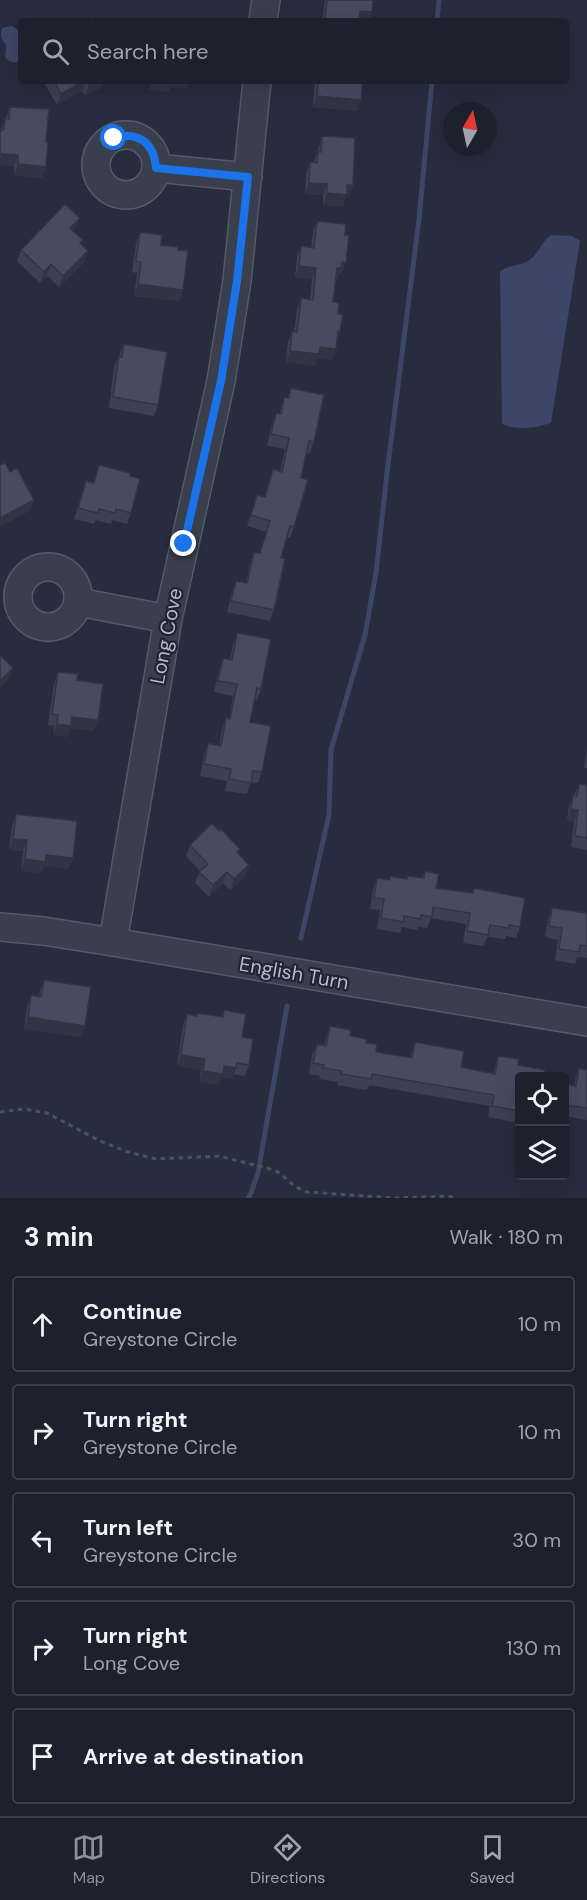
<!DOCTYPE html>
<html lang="en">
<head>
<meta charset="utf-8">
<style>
  :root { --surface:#1d212e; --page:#252936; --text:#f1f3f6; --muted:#a0a3aa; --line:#3b3e4a; --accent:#8c9099 }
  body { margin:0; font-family:"DM Sans",sans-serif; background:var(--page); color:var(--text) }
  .controls { position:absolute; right:18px; bottom:18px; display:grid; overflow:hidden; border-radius:6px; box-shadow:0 6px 24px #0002 }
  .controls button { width:54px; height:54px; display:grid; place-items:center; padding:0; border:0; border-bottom:2px solid var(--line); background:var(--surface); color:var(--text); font:30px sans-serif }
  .compass { position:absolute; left:443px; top:102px; width:54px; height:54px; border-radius:50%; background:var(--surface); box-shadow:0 6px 24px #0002; rotate:9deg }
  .stop { position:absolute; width:18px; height:18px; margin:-14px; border:4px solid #1a73e8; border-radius:50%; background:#fff }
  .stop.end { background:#1a73e8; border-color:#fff; box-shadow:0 2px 6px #0008 }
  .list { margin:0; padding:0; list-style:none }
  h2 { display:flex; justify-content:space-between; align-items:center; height:78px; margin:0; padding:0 24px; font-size:26px }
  h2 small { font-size:20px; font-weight:400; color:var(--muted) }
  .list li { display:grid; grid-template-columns:39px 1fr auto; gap:18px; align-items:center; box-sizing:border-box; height:96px; margin:0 12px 12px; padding:0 12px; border:2px solid var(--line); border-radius:6px }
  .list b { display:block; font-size:22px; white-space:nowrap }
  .list p { margin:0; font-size:20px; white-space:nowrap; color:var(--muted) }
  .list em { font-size:20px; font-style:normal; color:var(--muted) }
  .icon { flex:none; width:33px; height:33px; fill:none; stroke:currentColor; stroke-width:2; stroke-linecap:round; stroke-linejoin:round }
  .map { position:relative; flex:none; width:587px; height:1198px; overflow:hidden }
  .search { position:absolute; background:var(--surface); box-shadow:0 6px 24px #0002; left:18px; right:18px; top:18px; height:66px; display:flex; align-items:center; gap:15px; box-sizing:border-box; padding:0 21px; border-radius:6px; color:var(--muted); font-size:22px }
  .sheet { height:618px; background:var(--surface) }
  nav { display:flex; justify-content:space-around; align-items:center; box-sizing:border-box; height:84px; border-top:2px solid var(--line); background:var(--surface); font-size:16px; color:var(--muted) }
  nav a { display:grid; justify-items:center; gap:3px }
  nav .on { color:var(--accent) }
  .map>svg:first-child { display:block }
  .water { fill:#3d4666 }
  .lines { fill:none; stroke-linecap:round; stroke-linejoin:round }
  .stream { stroke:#3d4666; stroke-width:5 }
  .minor-casing { stroke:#555a69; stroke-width:30 }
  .path { stroke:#47555c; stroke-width:3; stroke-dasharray:4.5 4.5; stroke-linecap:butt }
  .minor { stroke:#3a3f4e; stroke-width:27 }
  .wall { fill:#3c4053 }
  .shaded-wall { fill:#313443 }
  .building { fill:#464b60; stroke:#313443; stroke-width:1.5 }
  .route { stroke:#1a73e8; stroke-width:8 }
  .labels { text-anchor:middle; stroke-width:4.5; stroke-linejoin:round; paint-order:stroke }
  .street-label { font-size:20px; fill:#b7bac9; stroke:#1f2433 }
</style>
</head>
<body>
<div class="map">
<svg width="587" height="1198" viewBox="0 0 587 1198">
  <rect width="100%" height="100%" fill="#272c3e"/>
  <!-- water -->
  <path class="water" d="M12 26 19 31 18 40 20 45 18 50 21 54V61C14 63 11 63 5 58 5 54 7 48 5 44 1 38 0 36 2 28Z
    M551 235 572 236 580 241 551 423C534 428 519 431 502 424L500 271C509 265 520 266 528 261 538 255 541 242 551 235Z"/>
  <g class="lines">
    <!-- stream -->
    <path class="stream" d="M437 21 439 0
      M301 938 329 815 331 750 365 635 376 573 387 473 419 219 432 81
      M248 1198 251 1193 258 1173 287 1006"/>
    <defs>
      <path id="minor" d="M263 21 266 0
        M96 165a30 30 0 1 1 60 0a30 30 0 1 1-60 0Z
        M156 168 248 177
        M18 597a30 30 0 1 1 60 0a30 30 0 1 1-60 0Z
        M78 602 168 619
        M0 927 43 931 113 942 587 1022
        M113 942 168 619 221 381 237 281 257 81"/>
    </defs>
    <!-- minor casing -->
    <use href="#minor" class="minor-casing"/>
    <!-- path -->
    <path class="path" d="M0 1112 24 1109 47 1113 100 1141 128 1152 156 1159 219 1156 267 1168 278 1172 296 1187 307 1192 393 1198 448 1196 456 1198"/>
    <!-- minor -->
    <use href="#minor" class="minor"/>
  </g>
  <!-- wall -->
  <path class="wall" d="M325 0H373L369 21H322Z
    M43 81H104L103 86 85 96 82 91 57 105Z
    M316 81H363L357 111 313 107 314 87Z
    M10 107 46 142V167L42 178 14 175V166L0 165V132Z
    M322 136 353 185 349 197 346 196 343 206 323 205V195L305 194 306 173 310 162H314Z
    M80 218 75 229 74 231 83 240 81 244 84 262 59 287 47 276 40 283 17 261 21 250Z
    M317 221 342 274H339L337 279H336L333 302 338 314 340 331 336 342V349L332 360 317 358 315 366 286 362 288 342 292 331H294L297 309 301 298 310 299 312 279 295 277 297 257 301 246 311 247 313 232Z
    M140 232 161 245 178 250 183 290 179 301 134 296 137 273 132 272 136 243Z
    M124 344 158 405 154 416 109 408 114 367Z
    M291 388 314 442 310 453H307L301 478 294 527 290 538 287 537 281 558 274 610 270 621 227 612 232 592 236 581 246 583 250 563 254 552 260 553 266 532 247 526 257 495 264 497 273 469 280 471 285 449 267 446 272 424 276 413 279 414 284 397 287 398Z
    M99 465 130 476 131 513 127 524 112 520 111 524 96 520 94 524 74 519 86 481 93 483Z
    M237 633 261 689 257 700 255 699 250 722 262 772 258 783 251 782 247 794 225 791 227 781 200 776 204 754 208 743 219 745 222 729 226 718 229 719 233 696 214 692 219 670 223 658 230 660 233 644Z
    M58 672 77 680 98 720 94 731 70 728 67 737 53 735 54 726 48 725 54 683Z
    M587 750V768H584Z
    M579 784 587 785V850L571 847 574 821 567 820 569 806Z
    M16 814 69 869 44 866 41 873 21 871 23 851 9 850 12 825Z
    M219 831 240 849 238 854 249 865 245 876 230 890 223 883 209 897 195 883 200 871 186 856 190 845Z
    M425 871 436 888 472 893 474 888 520 927 516 938 506 936 505 939 487 937 484 946 463 943 466 924 431 918 427 928 418 927 417 930 402 927 400 933 377 929 380 910 370 909 373 889 377 878 389 880 390 876 406 879 422 878Z
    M552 908 587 913V958L577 957 575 964 555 960 558 940 545 937 548 919Z
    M44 980 85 1026 81 1037 24 1029 27 1006 31 995 39 997 40 991Z
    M224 1010 242 1037 249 1065 245 1076 233 1074 232 1079 221 1077 219 1085 199 1082 201 1070 177 1066 183 1025 187 1014 221 1017Z
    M330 1026 366 1043 376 1052 410 1058 415 1042 461 1067 493 1074 498 1056 518 1065 519 1077V1123L488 1117 490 1106 369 1085 367 1090 337 1085 338 1082 319 1079 320 1076 309 1074 312 1055 317 1044 324 1045 326 1038Z
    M579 1068 587 1070V1120L564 1116V1084L574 1086 575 1080Z"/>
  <!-- shaded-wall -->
  <path class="shaded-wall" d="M360 11 372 12 369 21H356Z
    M84 81H86L82 91 57 105 61 94Z
    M96 81H104L103 86 85 96 89 85Z
    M152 81H199L198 83 190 82 187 89 171 87 169 92 149 90Z
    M317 96 361 100 357 111 313 107Z
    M1 154 18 155 14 166 0 165V157Z
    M18 164 46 167 42 178 14 175Z
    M309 183 327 184 323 195 305 194Z
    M347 185H353L349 197 346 196 343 206 323 205 327 193Z
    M80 218 75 229 66 239 70 228Z
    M88 251 84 262 59 287 63 276Z
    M342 262 346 263 342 274H339L337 279H333L337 268Z
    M51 264 47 276 40 283 44 272Z
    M299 266 316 268 312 279 295 277Z
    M138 284 183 290 179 301 134 296Z
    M320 347 336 349 332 360 317 358 315 366 286 362 290 351Z
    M34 500 30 511 0 527V518Z
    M13 668 9 679 0 688V681Z
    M72 717 98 720 94 731 70 728 67 737 53 735 57 724Z
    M571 809 578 810 574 821 567 820Z
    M13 839 27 840 23 851 9 850Z
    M46 855 73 858 69 869 44 866 41 873 21 871 25 859Z
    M249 865 245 876 230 890 234 879Z
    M227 872 223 883 209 897 213 885Z
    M28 1017 85 1026 81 1037 24 1029Z
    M181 1055 205 1059 201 1070 177 1066Z
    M224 1066 236 1068 232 1079 221 1077 219 1085 199 1082 203 1071Z"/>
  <!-- building -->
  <path class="building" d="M327 0H373L372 12 360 11 359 21H335V20L325 19Z
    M93 17 95 21H86Z
    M54 81H84L61 94Z
    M87 81H96L89 85Z
    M318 81H363L361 100 317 96Z
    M10 107 49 109 46 142H48L46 167 18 164V155L1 154 0 153V132L4 129 5 118 9 119Z
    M322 136 355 138 353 185H347V195L327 193V184L309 183 310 162 317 163 318 152H321Z
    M65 204 80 218 70 228 83 240 80 243 88 251 63 276 51 264 44 272 21 250Z
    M317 221 346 224 345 235H349L346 263 342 262 341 268H337L333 302 339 303 338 314 343 315 340 331H338L336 349 320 347 319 354 290 351 292 331 297 332 301 298 313 300 316 268 299 266 301 246 314 248Z
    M140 232 162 235 161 245 178 247V250L188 251 183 290 138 284 141 262 136 261Z
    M124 344 167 352 158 405 113 397 119 356 122 357Z
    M291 388 324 395 314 442 309 441 301 478 308 480 294 527 290 526 281 558 285 559 274 610 231 601 236 581 247 583 254 552 260 553 270 521 251 515 257 495 265 497 273 469 282 472 289 438 271 434 276 413 281 414 284 397 289 398Z
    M5 463 10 472 17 468 34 500 0 518V465Z
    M99 465 130 473V476L140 479 131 513 116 509 115 513 99 509 98 513 78 508 86 481 94 483Z
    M237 633 271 639 261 689 257 688 250 722 271 726 262 772 253 771 251 783 229 779 231 769 204 764 208 743 221 746 226 718 230 719 237 684 218 681 223 658 232 660Z
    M0 655 13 668 0 681Z
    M58 672 78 674 77 680 103 684 98 720 72 717 71 726 57 724 58 715 52 714Z
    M579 784 587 785V838L575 836 578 810 571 809 573 795 577 796Z
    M16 814 77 821 73 858 46 855 45 862 25 859 27 840 13 839Z
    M212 823 219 831 221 829 240 849 237 852 249 865 234 879 227 872 213 885 199 872 208 864 190 845Z
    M425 871 439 874 436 888 473 893 474 888 525 898 520 927 509 925V928L490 925 488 935 467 931 470 913 433 907 432 917 421 915V919L404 916V922L381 918 384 899 374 898 377 878 390 880V876L407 879V876L424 878Z
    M552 908 587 913V946L580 945 579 952 559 949 562 928 549 926Z
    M44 980 91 987 85 1026 28 1017 31 995 41 997Z
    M224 1010 246 1014 242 1037 253 1039 249 1065 237 1063 236 1068 224 1066 223 1074 203 1071 205 1059 181 1055 187 1014 197 1016V1013L223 1017Z
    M330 1026 351 1030 350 1036 367 1039 366 1043 377 1044 376 1052 412 1058 415 1042 464 1051 461 1067 495 1074 498 1056 519 1059 518 1065 545 1070 544 1077H519V1111L492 1106 494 1095 372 1074 371 1079 341 1074 342 1071 323 1068 324 1065 313 1063 317 1044 326 1046Z
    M579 1068 587 1070V1108L564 1105V1084L576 1086Z"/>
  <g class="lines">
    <!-- route -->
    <path class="route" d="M114 138C139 131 154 143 156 168L248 177 237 281 221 381 184 544"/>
  </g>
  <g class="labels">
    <!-- street labels -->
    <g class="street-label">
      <text transform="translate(166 636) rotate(-79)" y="7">Long Cove</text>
      <text transform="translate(294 973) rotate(10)" y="7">English Turn</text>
    </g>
  </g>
</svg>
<div class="controls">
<button><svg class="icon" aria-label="locate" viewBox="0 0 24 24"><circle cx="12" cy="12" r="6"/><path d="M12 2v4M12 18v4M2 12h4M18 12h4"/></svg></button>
<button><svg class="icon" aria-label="layers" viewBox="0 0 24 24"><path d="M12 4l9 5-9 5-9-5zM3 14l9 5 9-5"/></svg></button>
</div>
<svg class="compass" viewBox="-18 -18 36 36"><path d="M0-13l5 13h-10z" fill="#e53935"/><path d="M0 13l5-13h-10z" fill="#a0a3aa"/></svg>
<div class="stop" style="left:114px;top:138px"></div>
<div class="stop end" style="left:184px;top:544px"></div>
<div class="search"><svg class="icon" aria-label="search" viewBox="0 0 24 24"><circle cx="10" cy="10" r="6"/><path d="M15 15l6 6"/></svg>Search here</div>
</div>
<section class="sheet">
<h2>3 min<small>Walk · 180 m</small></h2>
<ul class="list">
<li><svg class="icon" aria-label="ahead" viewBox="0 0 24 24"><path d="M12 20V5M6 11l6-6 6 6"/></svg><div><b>Continue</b><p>Greystone Circle</p></div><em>10 m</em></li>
<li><svg class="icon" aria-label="right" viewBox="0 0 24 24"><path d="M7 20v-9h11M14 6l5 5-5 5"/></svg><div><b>Turn right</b><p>Greystone Circle</p></div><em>10 m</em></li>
<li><svg class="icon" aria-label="left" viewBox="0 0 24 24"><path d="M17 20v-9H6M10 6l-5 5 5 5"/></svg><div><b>Turn left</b><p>Greystone Circle</p></div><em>30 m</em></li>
<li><svg class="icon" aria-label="right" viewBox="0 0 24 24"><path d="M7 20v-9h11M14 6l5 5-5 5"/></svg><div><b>Turn right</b><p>Long Cove</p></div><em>130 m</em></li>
<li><svg class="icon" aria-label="arrive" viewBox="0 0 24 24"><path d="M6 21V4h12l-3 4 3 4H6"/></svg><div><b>Arrive at destination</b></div></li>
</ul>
</section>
<nav>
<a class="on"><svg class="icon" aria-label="map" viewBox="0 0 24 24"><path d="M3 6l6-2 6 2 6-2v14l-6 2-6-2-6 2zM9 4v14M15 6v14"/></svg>Map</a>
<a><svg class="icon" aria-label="directions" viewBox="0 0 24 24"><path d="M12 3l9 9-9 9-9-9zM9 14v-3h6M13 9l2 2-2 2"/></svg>Directions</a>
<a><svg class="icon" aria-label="saved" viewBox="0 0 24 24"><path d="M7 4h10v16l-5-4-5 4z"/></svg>Saved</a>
</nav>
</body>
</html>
